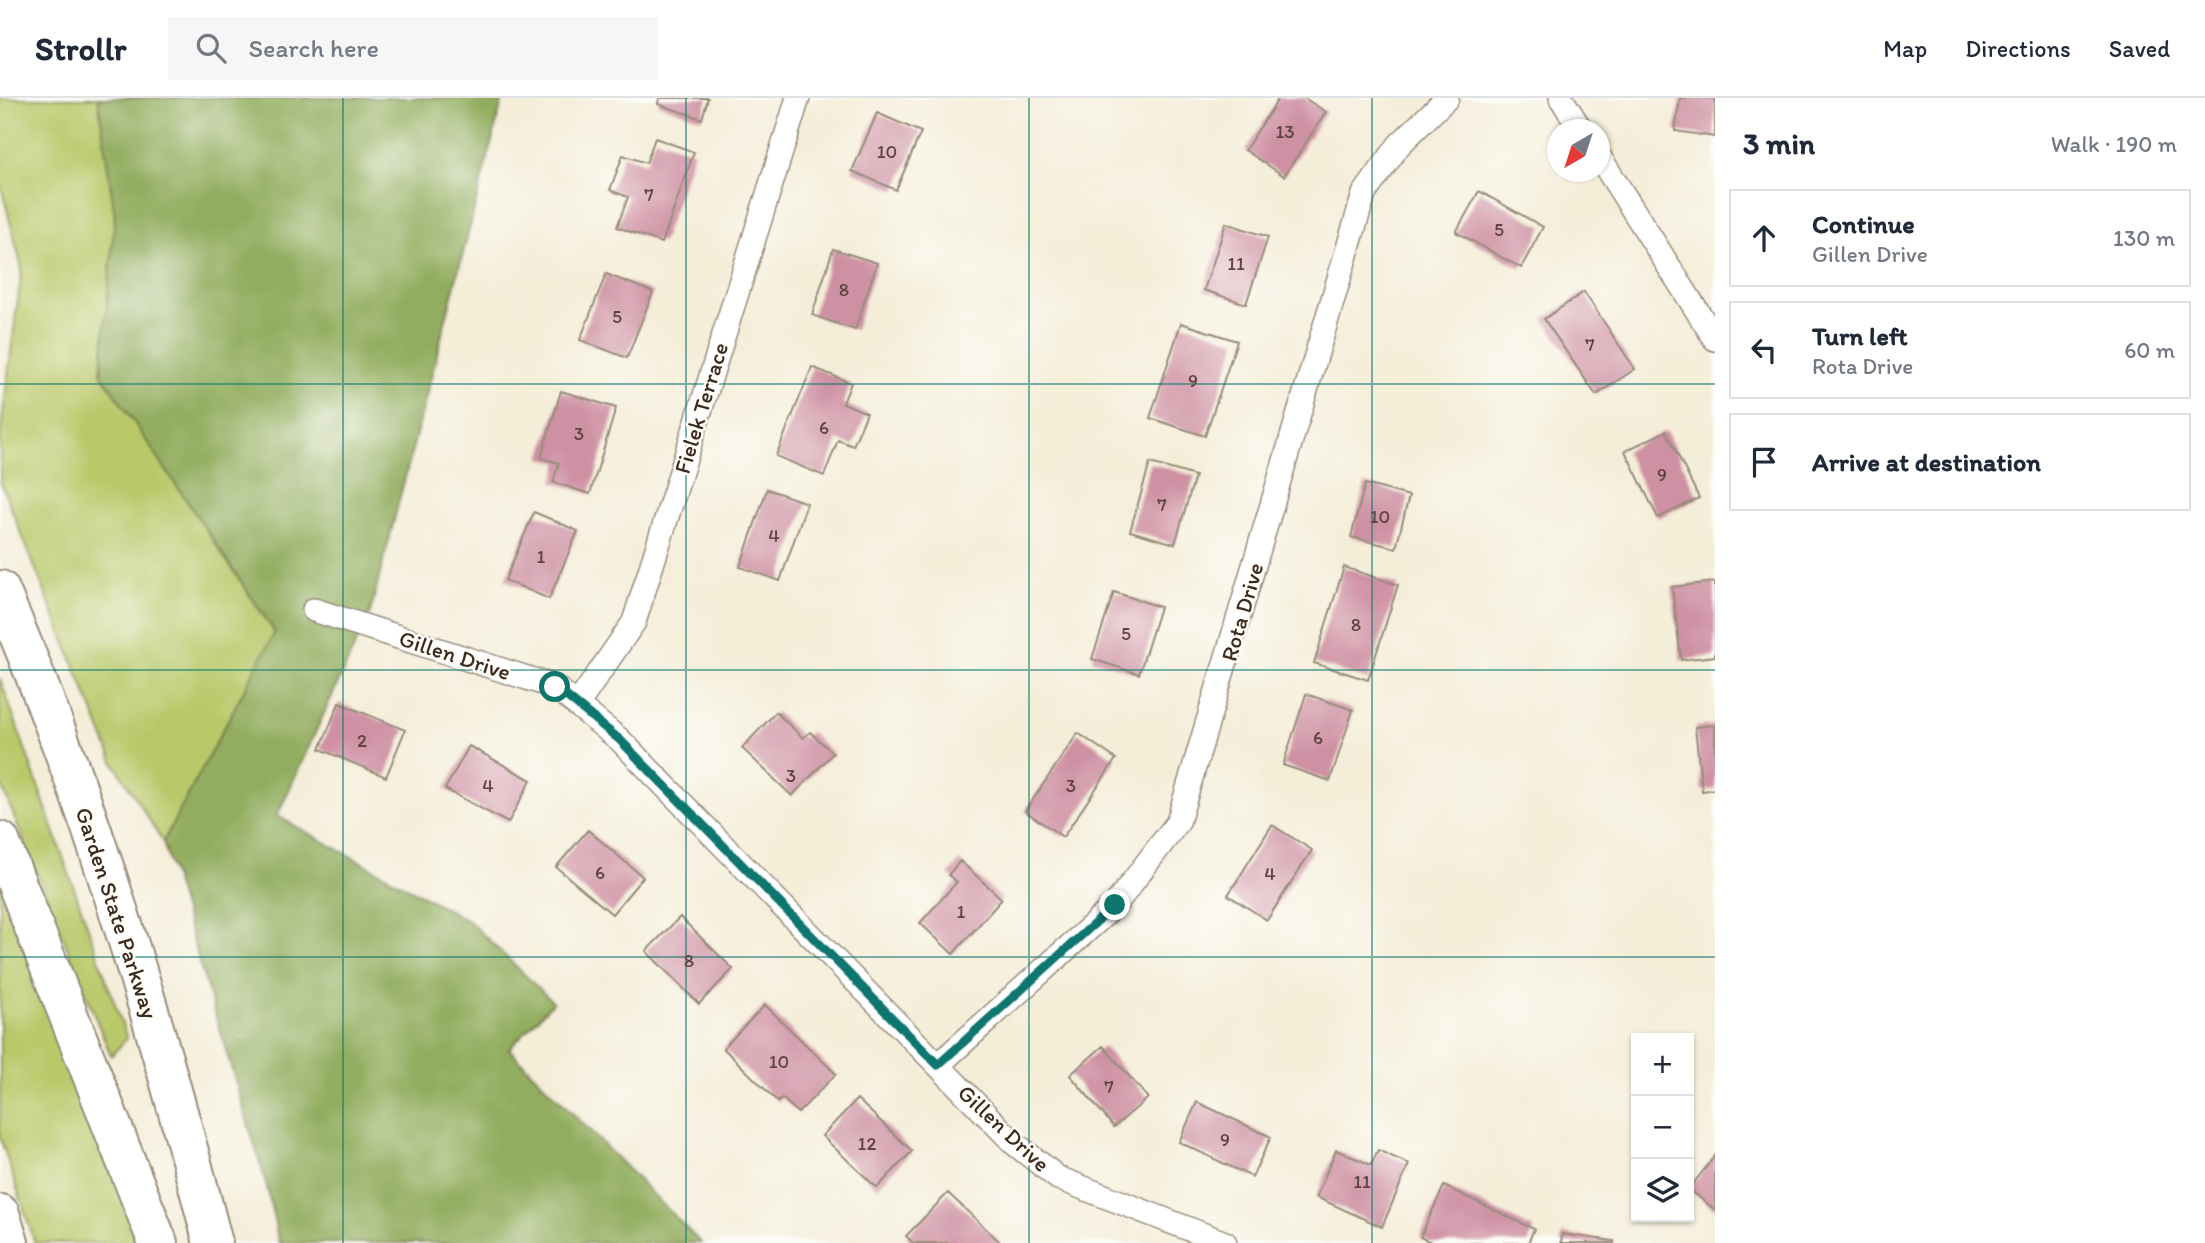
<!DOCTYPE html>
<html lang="en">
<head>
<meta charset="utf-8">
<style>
  :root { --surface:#fff; --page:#f6f6f7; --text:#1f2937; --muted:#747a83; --line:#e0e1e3 }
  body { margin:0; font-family:Itim,sans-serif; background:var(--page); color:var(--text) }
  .controls { position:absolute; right:21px; bottom:21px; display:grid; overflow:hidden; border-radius:0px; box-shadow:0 2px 5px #0004 }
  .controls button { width:63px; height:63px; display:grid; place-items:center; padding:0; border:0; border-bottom:2px solid var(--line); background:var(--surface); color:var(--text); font:35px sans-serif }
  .compass { position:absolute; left:1547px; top:21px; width:63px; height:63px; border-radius:50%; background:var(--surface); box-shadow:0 2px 5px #0004; rotate:219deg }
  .stop { position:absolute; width:21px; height:21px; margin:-16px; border:5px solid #0f766e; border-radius:50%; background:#fff }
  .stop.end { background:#0f766e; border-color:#fff; box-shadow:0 2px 7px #0008 }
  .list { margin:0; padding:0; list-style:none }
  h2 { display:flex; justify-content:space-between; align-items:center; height:91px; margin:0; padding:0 28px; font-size:30px }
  h2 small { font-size:23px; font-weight:400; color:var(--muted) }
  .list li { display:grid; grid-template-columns:46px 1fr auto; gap:21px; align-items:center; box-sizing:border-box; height:98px; margin:0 14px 14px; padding:0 14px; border:2px solid var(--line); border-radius:0px }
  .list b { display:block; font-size:26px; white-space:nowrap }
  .list p { margin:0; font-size:23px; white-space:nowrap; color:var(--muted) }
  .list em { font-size:23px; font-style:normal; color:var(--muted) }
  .icon { flex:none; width:38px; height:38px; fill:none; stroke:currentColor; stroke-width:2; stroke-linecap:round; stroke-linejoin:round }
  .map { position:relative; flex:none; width:1715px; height:1145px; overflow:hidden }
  header { display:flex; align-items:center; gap:42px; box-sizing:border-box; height:98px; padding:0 35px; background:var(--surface); border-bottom:2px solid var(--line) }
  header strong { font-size:33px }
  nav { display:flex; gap:38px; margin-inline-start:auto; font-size:24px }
  .search { width:490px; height:63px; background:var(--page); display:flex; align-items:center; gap:18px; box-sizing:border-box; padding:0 24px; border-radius:0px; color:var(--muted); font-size:26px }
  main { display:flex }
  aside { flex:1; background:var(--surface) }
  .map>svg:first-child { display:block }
  .green { fill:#b9c96b; stroke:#7a7a44; stroke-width:2 }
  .forest { fill:#92ad5f; stroke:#666c3e; stroke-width:2 }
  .building { fill:#ce90a3 }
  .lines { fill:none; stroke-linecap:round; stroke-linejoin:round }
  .street-casing { stroke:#988c7b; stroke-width:26 }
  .highway-casing { stroke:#988c7b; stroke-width:42 }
  .street { stroke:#fff; stroke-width:23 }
  .highway { stroke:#fff; stroke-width:38 }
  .route { stroke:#0f766e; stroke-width:9 }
  .grid { fill:none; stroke:#0f766e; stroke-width:2; stroke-opacity:0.55 }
  .labels { text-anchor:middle; stroke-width:5; stroke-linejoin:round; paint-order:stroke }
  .number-label { font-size:19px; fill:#60443f }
  .street-label { font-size:23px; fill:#3b2a1e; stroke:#fdfcf7 }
</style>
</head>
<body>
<header>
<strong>Strollr</strong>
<div class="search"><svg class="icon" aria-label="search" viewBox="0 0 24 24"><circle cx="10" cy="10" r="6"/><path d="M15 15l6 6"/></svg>Search here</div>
<nav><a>Map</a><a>Directions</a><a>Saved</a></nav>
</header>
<main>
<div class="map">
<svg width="1715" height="1145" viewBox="0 0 1715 1145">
  <rect width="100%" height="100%" fill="#fdfcf7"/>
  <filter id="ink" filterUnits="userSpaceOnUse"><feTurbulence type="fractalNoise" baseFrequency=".0143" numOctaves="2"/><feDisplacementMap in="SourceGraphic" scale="14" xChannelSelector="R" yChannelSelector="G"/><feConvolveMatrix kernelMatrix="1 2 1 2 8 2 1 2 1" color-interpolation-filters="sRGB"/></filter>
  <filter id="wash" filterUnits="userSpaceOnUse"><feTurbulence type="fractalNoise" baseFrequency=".00686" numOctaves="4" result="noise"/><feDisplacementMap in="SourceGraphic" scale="28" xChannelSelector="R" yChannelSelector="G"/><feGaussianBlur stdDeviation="1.57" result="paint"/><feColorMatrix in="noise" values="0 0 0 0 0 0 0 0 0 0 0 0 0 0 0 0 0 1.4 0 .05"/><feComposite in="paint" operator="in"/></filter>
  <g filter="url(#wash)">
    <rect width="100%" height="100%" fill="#f4edd8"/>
    <!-- green -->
    <path class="green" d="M0 0H98L115 118 101 275 275 535 163 744 114 665 0 383V338L22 170 0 84Z
      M0 580 127 940 111 958 0 684Z
      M0 779 149 1145H35L0 1039Z"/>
    <!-- forest -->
    <path class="forest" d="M98 0H503L370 515 277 718 469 823 553 904 509 951 701 1145H279L266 1085 163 744 275 534 101 275 115 118Z"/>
    <g id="blocks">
      <!-- building -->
      <path class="building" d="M659 0H708L702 21 658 6Z
        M1279 0H1304L1326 14 1284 78 1245 52Z
        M1680 0H1715V39L1675 33Z
        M877 15 921 34 896 92 852 73Z
        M655 40 694 54 662 145 617 129 628 99 610 92 623 57 646 65Z
        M1479 93 1543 129 1521 170 1456 134Z
        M1226 125 1268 139 1246 206 1204 192Z
        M833 151 877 165 855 232 812 217Z
        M606 176 653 194 627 260 580 242Z
        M1584 194 1635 271 1596 297 1544 221Z
        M1181 225 1237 243 1205 338 1150 320Z
        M812 269 851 285 843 305 867 315 853 348 838 342 824 378 776 358Z
        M561 293 616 310 590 396 553 384 559 365 541 360Z
        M1666 333 1699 400 1658 420 1625 353Z
        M1150 365 1195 378 1175 446 1130 433Z
        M1365 386 1409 398 1396 450 1351 439Z
        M767 391 807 405 780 483 740 469Z
        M534 414 578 433 549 501 505 482Z
        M1344 469 1398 487 1368 582 1314 565Z
        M1715 484V558L1681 562 1672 489Z
        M1114 494 1160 509 1139 576 1092 561Z
        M1306 596 1353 612 1330 683 1283 667Z
        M339 605 405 632 386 679 320 651Z
        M776 614 803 640 810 634 833 655 792 698 742 650Z
        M1715 627V691L1702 693 1695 629Z
        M1078 635 1116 661 1063 739 1025 713Z
        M469 648 531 682 508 725 445 691Z
        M1272 727 1312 752 1267 822 1228 797Z
        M588 732 643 779 612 816 556 769Z
        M960 763 1002 801 953 856 920 825 957 784 948 777Z
        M680 819 733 871 699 906 646 853Z
        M765 907 836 976 798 1015 782 1000 778 1004 723 950Z
        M1103 948 1148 1000 1114 1029 1070 977Z
        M857 1001 912 1053 877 1090 822 1038Z
        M1197 1004 1271 1039 1252 1079 1179 1044Z
        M1336 1052 1371 1067 1378 1052 1409 1066 1382 1129 1316 1099Z
        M1715 1058V1112L1689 1091Z
        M1444 1088 1534 1131 1528 1145H1433L1420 1139Z
        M948 1095 1001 1145H913L906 1138Z
        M1562 1136 1614 1143V1145H1561Z"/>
    </g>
  </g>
  <g filter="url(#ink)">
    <use href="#blocks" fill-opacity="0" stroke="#988c7b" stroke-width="2"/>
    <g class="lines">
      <defs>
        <path id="street" d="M1561 0 1581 32
          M1600 60 1715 241
          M314 512 555 589 620 642 1014 1045 1058 1080 1225 1145
          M577 607 634 524 798 0
          M938 967 1115 807 1178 724 1364 96 1399 47 1447 0"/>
        <path id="highway" d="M0 492C90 702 156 924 213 1145
          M0 743 158 1145
          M0 1116 9 1145"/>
      </defs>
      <!-- street casing -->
      <use href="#street" class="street-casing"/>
      <!-- highway casing -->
      <use href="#highway" class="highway-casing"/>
      <!-- street -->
      <use href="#street" class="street"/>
      <!-- highway -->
      <use href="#highway" class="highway"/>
    </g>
  </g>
  <g class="lines" filter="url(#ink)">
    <!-- route -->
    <path class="route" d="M555 589 620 642 938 967 1115 807"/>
  </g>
  <!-- grid -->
  <path class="grid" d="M343 0V1145M686 0V1145M1029 0V1145M1372 0V1145M0 286H1715M0 572H1715M0 859H1715"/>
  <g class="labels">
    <!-- number labels -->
    <g class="number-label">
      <text x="1285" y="40">13</text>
      <text x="887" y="60">10</text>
      <text x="649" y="103">7</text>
      <text x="1499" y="138">5</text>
      <text x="1236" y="172">11</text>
      <text x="844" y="198">8</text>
      <text x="617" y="225">5</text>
      <text x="1590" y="253">7</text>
      <text x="1193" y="289">9</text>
      <text x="824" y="336">6</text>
      <text x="579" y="342">3</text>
      <text x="1662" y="383">9</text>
      <text x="1162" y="413">7</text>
      <text x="1380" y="425">10</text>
      <text x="774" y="444">4</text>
      <text x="541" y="465">1</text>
      <text x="1356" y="533">8</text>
      <text x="1126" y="542">5</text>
      <text x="1318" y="646">6</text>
      <text x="362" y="649">2</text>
      <text x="791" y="684">3</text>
      <text x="488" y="694">4</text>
      <text x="1071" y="694">3</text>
      <text x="600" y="781">6</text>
      <text x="1270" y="782">4</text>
      <text x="961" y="820">1</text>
      <text x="689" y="869">8</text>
      <text x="779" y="970">10</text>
      <text x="1109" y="995">7</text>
      <text x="1225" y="1048">9</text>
      <text x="867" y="1052">12</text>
      <text x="1362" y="1090">11</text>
    </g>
    <!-- street labels -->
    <g class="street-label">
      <text transform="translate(701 310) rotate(-73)" y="8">Fielek Terrace</text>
      <text transform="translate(1242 514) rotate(-74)" y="8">Rota Drive</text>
      <text transform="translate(455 557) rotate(18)" y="8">Gillen Drive</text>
      <text transform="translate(117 815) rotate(72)" y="8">Garden State Parkway</text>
      <text transform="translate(1004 1030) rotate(43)" y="8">Gillen Drive</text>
    </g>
  </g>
</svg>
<div class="controls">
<button>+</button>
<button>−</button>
<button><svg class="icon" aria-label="layers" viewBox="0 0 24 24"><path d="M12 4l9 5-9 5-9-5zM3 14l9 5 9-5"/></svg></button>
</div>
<svg class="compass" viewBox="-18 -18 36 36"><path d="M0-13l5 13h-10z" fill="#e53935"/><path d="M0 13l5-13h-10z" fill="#747a83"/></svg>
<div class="stop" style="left:555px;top:589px"></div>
<div class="stop end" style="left:1115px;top:807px"></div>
</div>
<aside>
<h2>3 min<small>Walk · 190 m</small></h2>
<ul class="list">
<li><svg class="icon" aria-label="ahead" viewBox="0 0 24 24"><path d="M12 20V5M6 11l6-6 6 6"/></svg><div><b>Continue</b><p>Gillen Drive</p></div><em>130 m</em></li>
<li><svg class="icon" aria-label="left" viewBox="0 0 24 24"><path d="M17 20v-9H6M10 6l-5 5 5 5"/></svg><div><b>Turn left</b><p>Rota Drive</p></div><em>60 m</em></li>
<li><svg class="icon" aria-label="arrive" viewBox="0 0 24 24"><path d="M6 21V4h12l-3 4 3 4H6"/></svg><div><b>Arrive at destination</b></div></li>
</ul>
</aside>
</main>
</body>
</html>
